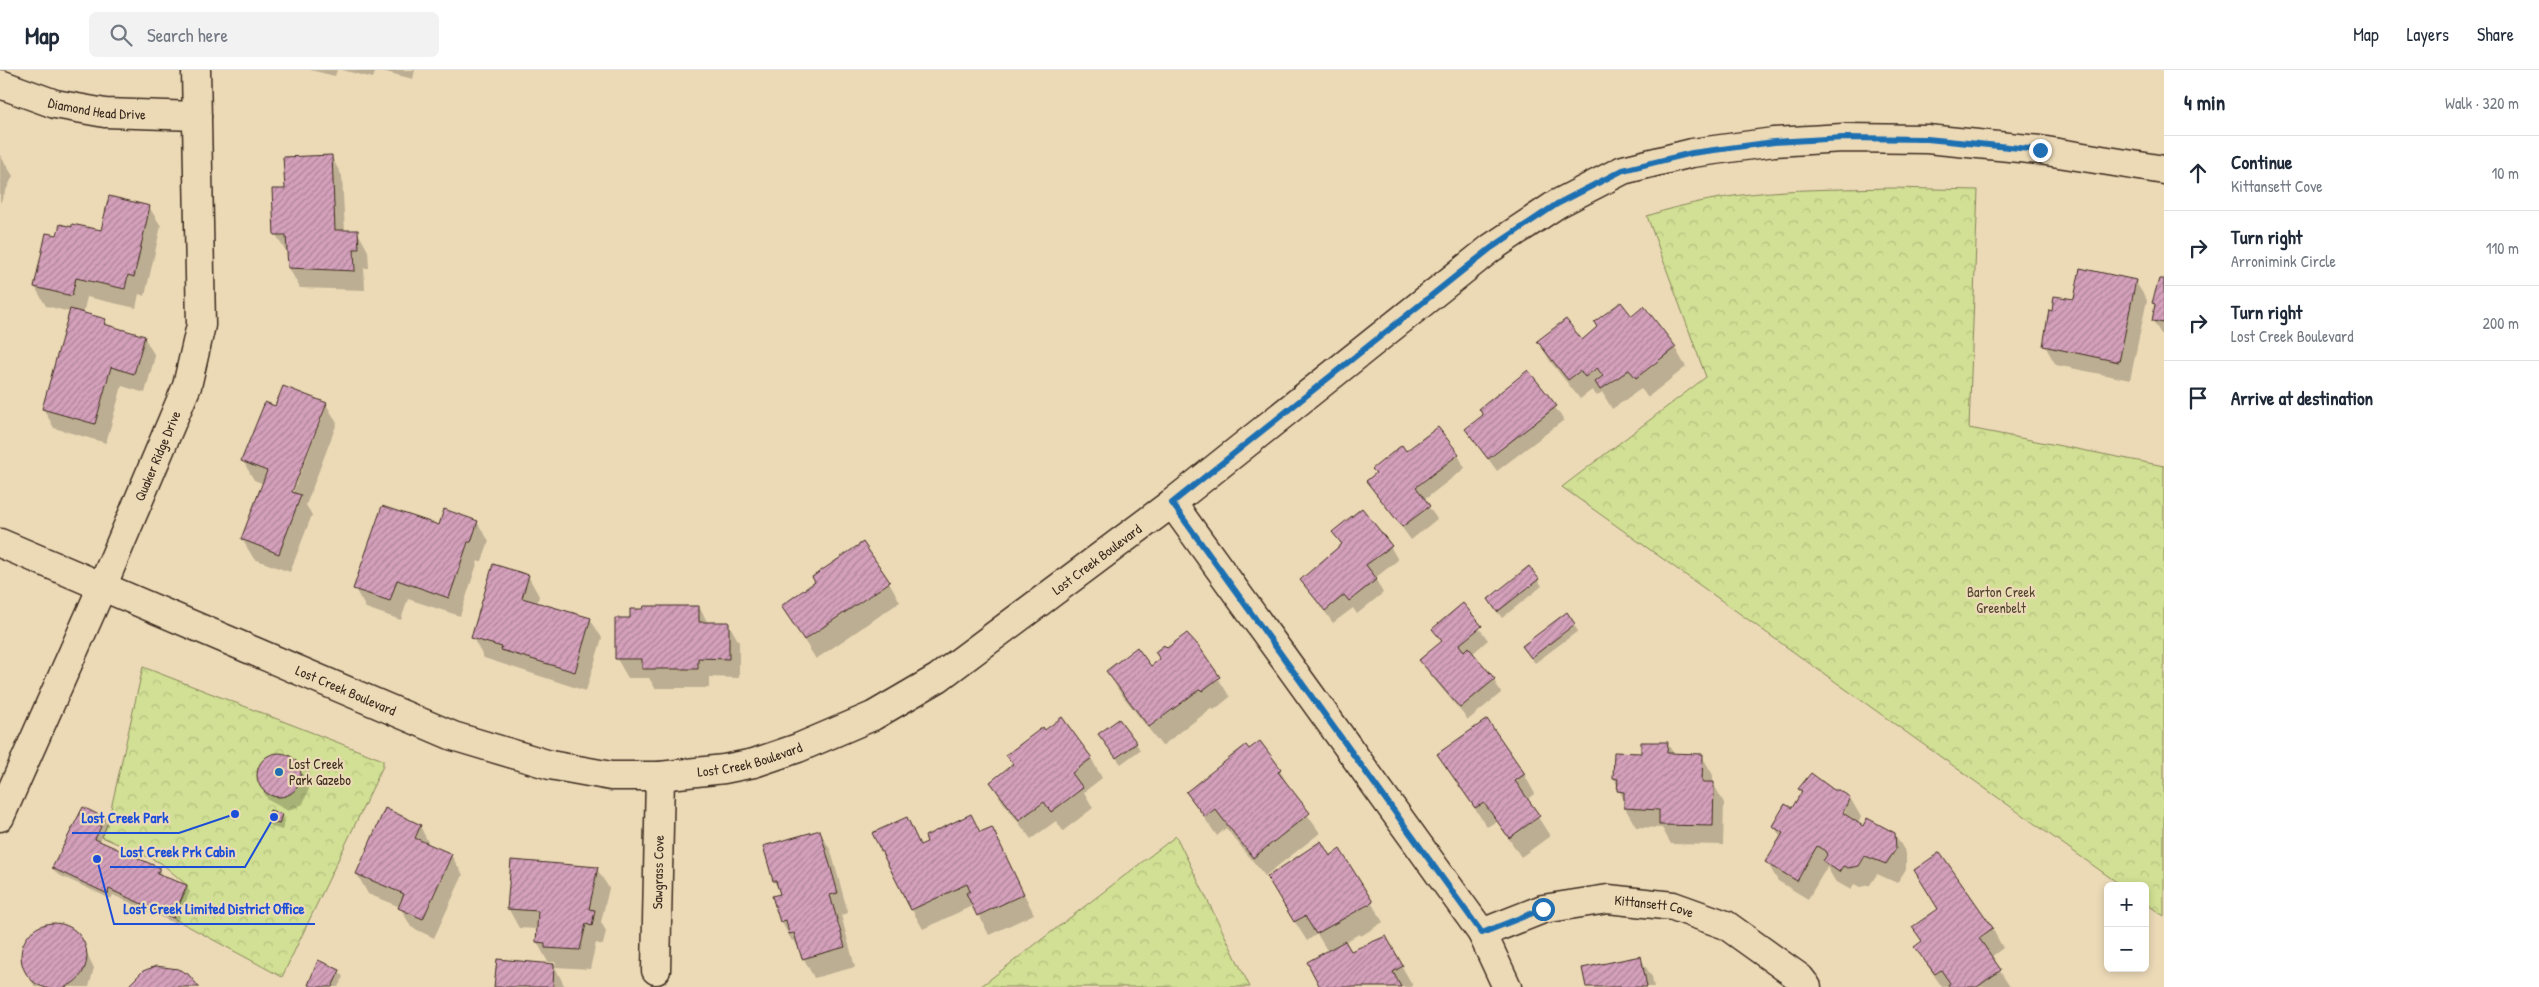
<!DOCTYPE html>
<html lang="en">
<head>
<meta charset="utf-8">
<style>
  :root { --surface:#fff; --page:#f2f2f3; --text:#1f2937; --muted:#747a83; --line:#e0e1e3 }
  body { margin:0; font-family:"Patrick Hand",sans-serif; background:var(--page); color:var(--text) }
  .controls { position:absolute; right:15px; bottom:15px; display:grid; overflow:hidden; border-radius:8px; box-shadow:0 2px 8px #0003 }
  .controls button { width:45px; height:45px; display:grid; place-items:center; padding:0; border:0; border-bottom:1px solid var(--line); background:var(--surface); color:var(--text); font:25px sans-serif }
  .stop { position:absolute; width:15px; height:15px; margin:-11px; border:4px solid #1f6fb2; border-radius:50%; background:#fff }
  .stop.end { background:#1f6fb2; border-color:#fff; box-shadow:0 1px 5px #0008 }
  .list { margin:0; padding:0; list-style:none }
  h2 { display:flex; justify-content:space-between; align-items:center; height:65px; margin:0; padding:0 20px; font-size:21px }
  h2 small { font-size:16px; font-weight:400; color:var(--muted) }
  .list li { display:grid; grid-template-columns:32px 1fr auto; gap:15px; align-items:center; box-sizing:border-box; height:75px; padding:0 20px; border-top:1px solid var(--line) }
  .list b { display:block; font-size:19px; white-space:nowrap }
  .list p { margin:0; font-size:16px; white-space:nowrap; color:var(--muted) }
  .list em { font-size:16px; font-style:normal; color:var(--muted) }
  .icon { flex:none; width:28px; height:28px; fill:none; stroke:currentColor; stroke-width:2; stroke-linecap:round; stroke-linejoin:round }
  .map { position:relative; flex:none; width:2164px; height:917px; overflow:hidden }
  header { display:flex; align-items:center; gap:30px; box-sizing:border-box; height:70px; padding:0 25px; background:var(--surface); border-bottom:1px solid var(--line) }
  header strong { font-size:24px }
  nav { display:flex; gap:28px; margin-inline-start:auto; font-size:18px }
  .search { width:350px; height:45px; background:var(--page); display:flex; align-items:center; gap:12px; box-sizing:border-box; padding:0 18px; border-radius:8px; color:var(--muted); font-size:19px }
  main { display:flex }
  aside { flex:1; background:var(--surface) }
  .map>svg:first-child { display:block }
  .forest { fill:url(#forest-crowns); stroke:#868559 }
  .shadow { fill:#0003; fill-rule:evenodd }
  .building { fill:url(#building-hatch); stroke:#3b2a1e }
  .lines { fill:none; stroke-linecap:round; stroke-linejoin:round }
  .minor-casing { stroke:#3b2a1e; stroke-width:31 }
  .minor { stroke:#ecdab7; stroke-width:28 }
  .route { stroke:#1f6fb2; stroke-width:6 }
  .poi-dot { fill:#1f6fb2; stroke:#ecdab7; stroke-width:2 }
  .labels { text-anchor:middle; stroke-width:4.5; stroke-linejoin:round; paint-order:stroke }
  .street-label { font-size:14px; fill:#3b2a1e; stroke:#ecdab7 }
  .park-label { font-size:14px; fill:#524530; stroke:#ecdab7 }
  .poi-label { font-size:14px; fill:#3b2a1e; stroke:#ecdab7; text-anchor:start }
  .leader { fill:none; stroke:#1d4ed8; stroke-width:2 }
  .callout-dot { fill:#1d4ed8; stroke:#ecdab7; stroke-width:2 }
  .callout-label { font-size:15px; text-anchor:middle; font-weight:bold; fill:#1d4ed8; stroke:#ecdab7; stroke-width:4.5; stroke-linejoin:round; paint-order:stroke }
</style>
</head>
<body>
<header>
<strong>Map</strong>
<div class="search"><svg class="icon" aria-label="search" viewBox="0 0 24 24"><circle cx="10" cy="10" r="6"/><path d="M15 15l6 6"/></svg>Search here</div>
<nav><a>Map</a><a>Layers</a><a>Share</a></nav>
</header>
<main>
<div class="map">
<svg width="2164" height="917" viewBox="0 0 2164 917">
  <defs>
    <pattern id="forest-crowns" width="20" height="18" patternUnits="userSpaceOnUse" patternTransform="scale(1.25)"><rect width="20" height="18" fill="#d1e094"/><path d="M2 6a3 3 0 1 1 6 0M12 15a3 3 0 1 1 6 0" fill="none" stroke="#b4c07f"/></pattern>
    <pattern id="building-hatch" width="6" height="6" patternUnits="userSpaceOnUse" patternTransform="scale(1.25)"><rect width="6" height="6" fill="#d4a0bb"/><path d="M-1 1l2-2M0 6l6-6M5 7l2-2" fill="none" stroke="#ad8397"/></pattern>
  </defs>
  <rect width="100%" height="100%" fill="#ecdab7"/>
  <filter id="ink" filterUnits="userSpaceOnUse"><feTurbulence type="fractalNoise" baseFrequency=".02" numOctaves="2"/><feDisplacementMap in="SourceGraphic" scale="10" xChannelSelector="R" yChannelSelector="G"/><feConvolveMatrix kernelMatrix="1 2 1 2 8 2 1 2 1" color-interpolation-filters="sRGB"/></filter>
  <g filter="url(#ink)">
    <!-- forest -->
    <path class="forest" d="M1892 118 1978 120 1969 358 2164 396V846L2145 833V816H2122L1562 417 1706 307 1647 146C1731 118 1805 120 1892 118Z
      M143 597 383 690V696L282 907 173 848 188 816 161 793 102 767 108 752Z
      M1176 766 1250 917H980Z"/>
    <!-- shadow -->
    <path class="shadow" d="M310 0H337L335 6Z
      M342 0H376L373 8Z
      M378 0H415L413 9Z
      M0 85 13 106 0 133Z
      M331 86 342 106 345 161H357L368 181 369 198H364L365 220 300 218 289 198 288 184 276 165 286 120Z
      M149 137 161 156 145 226 139 224 136 238 87 227 83 244 105 250 109 257 144 267 155 286 145 323 122 316 106 373 54 358 43 338 70 242 46 236 35 217 58 167 102 162Z
      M2135 211 2147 230 2130 310 2056 295 2045 276 2053 242 2075 231Z
      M2164 211V264H2161L2153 251 2156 236 2154 233Z
      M1631 247 1675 278 1686 297 1648 327 1641 319 1612 339 1602 322 1597 326 1592 320 1580 329 1550 291 1539 272 1581 271Z
      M1528 301 1564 350 1497 401 1467 359 1484 346Z
      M326 334 337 353 306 435 312 445 290 502 254 489 242 469 264 414 254 410 243 391 276 338ZM321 345H323L291 428 289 427Z
      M1406 383 1458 385 1465 398 1424 430 1437 449 1411 470 1368 411 1377 404 1374 399Z
      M477 452 489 471 482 491H478L460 546 408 529 401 550 366 538 355 519 440 457Z
      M1334 462 1390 476 1398 490 1375 508 1383 523 1357 544 1353 538 1333 553 1302 510 1342 476Z
      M528 506 539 526 537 534 590 549 602 568 586 621 484 588 473 568Z
      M1538 510 1542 516 1502 548 1493 536Z
      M816 512H889L900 532 816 589 782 536Z
      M1462 535 1488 570 1472 584 1494 610 1501 623 1468 650 1429 603 1421 590 1442 573 1434 559Z
      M699 537 708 553H728L739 572V608L709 607V618H655L649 608H628L617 589 631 549Z
      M1566 544 1578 561 1535 593 1527 582Z
      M1197 575 1230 627 1214 640 1212 638 1162 676 1119 621 1108 601 1151 598 1161 590 1156 582Z
      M1103 671 1136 673 1140 680 1121 694Z
      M1667 673 1674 684 1702 686 1713 705V713L1724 733 1723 775 1671 774 1662 758 1636 757 1625 738V733L1614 708 1642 685Z
      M275 683 295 690 309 719 303 734 288 741 268 730 260 716 259 696Z
      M1439 684 1524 704 1535 724 1527 730 1550 766 1521 787 1497 751 1487 757Z
      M1091 688 1102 708 1084 722 1093 738 1063 761 1056 751 1031 769 1002 731 991 712 1014 695Z
      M1280 700 1290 720 1320 763 1265 806 1226 758 1217 766 1187 723Z
      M1799 719 1834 722 1850 728 1861 747 1858 754 1863 757 1894 763 1906 783V799L1897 813 1877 804 1870 815 1860 817 1854 814 1851 820 1835 811 1827 797 1808 829 1778 811 1767 792 1781 768 1774 756 1792 740 1802 724ZM1844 737 1846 739 1841 749Z
      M281 745 285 751 282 760 272 757 268 751Z
      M971 745 981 763 991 758 1034 844 989 865 974 835 923 859 899 817 874 764 906 749 921 776Z
      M104 749 108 755 100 772 159 799 162 807 186 816 190 822 176 854 113 825 111 829 57 804 53 798Z
      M420 756 430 776 451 785 463 805 434 868 411 857 400 837 368 824 357 804Z
      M820 762 831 781 848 843 841 845 855 897 814 908 794 870 792 871 781 851V825L774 811Z
      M1340 781 1383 852 1361 866 1359 864 1345 872 1351 882 1386 868 1413 916 1411 917H1322L1328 882 1317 864 1307 871 1279 827Z
      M597 799 609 818 601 852 606 861 603 875 596 873 590 899 555 897 565 917H496L498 890 556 895 555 892H548L537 872 538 859 519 858 508 838Z
      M1939 840 1992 858 2003 878 1991 887 2010 917H1942L1915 877 1922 872 1914 857Z
      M49 855 60 856 79 867 94 898 89 917H35L23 896 24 874 39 858Z
      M1640 888 1652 907 1654 917H1587Z
      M339 901 343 907 338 917H311L310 914Z"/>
    <!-- building -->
    <path class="building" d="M332 85 335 160H358L359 179H354L355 201 288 198 286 165H274L272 119H285L283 87Z
      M109 126 150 136 134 207 128 205 125 219 76 208 72 226 34 217 46 163 57 165 60 154 72 157V154L101 160Z
      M2080 198 2136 210 2119 292 2043 276 2049 240 2052 241 2054 226 2074 229Z
      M2159 209H2164V253L2152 251 2155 234 2152 233Z
      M1621 232 1632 246 1644 236 1676 277 1636 308 1629 300 1600 320 1595 312 1603 306 1597 298 1585 307 1580 301 1568 310 1537 271 1566 249 1582 270 1597 257 1594 252Z
      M70 239 106 249 104 254 145 266 134 304 111 297 95 354 42 339Z
      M1528 300 1557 336 1488 389 1465 359 1483 345 1479 339Z
      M283 316 327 333 292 422 301 425 279 484 241 469 267 401 241 391 265 332 275 336Z
      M1438 357 1459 384 1416 417 1430 436 1402 457 1366 411 1376 403 1372 399 1402 375 1406 381Z
      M382 436 439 455 444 439 478 451 471 472H468L449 528 397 510 390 531 353 519Z
      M1362 438 1392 476 1366 495 1377 509 1349 531 1344 525 1325 541 1300 510 1342 474 1332 462Z
      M863 472 890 512 804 570 781 536 815 512 812 507Z
      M493 494 529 505 522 528 591 548 575 602 501 580 502 577 471 568Z
      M1529 496 1539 509 1497 542 1488 529Z
      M1463 533 1482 556 1459 575 1464 581 1468 577 1495 609 1460 638 1419 590 1442 571 1432 559Z
      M644 536H699V552H729V589L698 588V599H642V589H615V548H630V539H643Z
      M1567 542 1575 554 1531 588 1522 576Z
      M1187 563 1198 575 1220 607 1202 621 1200 619 1149 657 1106 601 1137 577 1151 596 1160 589 1155 582 1164 575 1167 578Z
      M1062 647 1092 688 1072 703 1083 718 1051 742 1044 732 1019 750 990 712 1013 694 1006 685 1043 657 1045 660Z
      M1119 649 1137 673 1116 688 1098 664Z
      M1487 649 1525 704 1515 711 1540 746 1509 768 1484 733 1475 738 1437 684Z
      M1260 671 1281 699 1278 702 1310 743 1253 788 1215 739 1205 747 1186 722 1246 675 1249 679Z
      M1641 672H1668L1667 683 1703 684 1702 712H1714L1713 756 1659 755V740L1624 738V722L1617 721 1618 709 1613 708 1614 682 1641 683Z
      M257 705a22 22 0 1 1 44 0a22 22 0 1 1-44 0Z
      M1811 703 1834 720H1839L1850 727 1843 743 1863 756 1867 748 1895 763 1896 779 1886 794 1865 786 1859 796 1848 798 1843 796 1839 802 1823 791 1827 785 1825 781 1817 776 1797 811 1765 792 1783 763 1772 756 1785 734 1792 738 1802 721 1798 719Z
      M83 737 105 748 95 769 160 798 157 804 187 815 173 848 109 819 108 824 52 798Z
      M385 738 421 755 415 768 452 784 423 849 398 838 404 824 356 804Z
      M270 740 282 744 279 754 267 751Z
      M971 744 980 762 992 757 1024 824 977 846 966 823 970 821 967 814 911 840 872 763 907 747 920 775 927 772 925 766Z
      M820 760 838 823 830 825 845 877 802 889 794 863 789 864 786 850 780 852 772 826 780 824 776 811H773L763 776Z
      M1321 771 1330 786 1340 779 1373 832 1316 864 1305 846 1294 852 1267 807Z
      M1940 782 1993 858 1979 868 2001 900 1977 917H1949L1948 915 1950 913 1941 900 1935 904 1914 877 1922 871 1912 857 1938 839 1914 800Z
      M511 790 598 797 589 839 595 840 592 856 586 854 580 880 545 878V873L536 872 538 841 507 839Z
      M21 886a33 33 0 1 1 66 0a33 33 0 1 1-66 0Z
      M1386 866 1403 896 1393 902 1401 917H1320L1307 892 1345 871 1351 881Z
      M1641 886 1647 917H1586L1582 898Z
      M497 889 554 894 553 917H494Z
      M318 890 340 900 332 917H314L308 915Z
      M156 896 178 899 188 904 199 917H127L143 901Z"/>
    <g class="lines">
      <defs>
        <g id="minor">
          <path id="s1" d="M0 14 55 34 105 43 197 46"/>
          <path d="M1172 433 1482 863 1507 917"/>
          <path id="s2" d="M0 473 453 666 550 695 611 706H660L724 699 754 693 798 678 873 646 938 608 1172 433 1491 178 1557 134 1623 100 1692 83 1774 72 1843 68 1927 69 2040 80 2164 100"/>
          <path id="s3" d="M0 747 102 517 187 316 201 255 196 0"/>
          <path id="s4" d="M1482 863 1543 839 1608 829 1673 836 1726 855 1800 908 1807 917"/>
          <path id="s5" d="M656 900 660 706"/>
        </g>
      </defs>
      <!-- minor casing -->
      <use href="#minor" class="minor-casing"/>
      <!-- minor -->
      <use href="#minor" class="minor"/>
    </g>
  </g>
  <g class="lines" filter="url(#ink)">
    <!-- route -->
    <path class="route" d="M1543 839 1482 863 1172 433 1491 178 1557 134 1623 100 1692 83 1774 72 1843 68 1927 69 2040 80"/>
  </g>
  <!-- markers -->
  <circle class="poi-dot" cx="279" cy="702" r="5"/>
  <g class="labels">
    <!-- street labels -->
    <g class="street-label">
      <text dy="5" stroke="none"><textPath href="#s1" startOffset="101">Diamond Head Drive</textPath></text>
      <text dy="5" stroke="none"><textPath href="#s3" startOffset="394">Quaker Ridge Drive</textPath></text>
      <text dy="5" stroke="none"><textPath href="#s2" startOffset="1201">Lost Creek Boulevard</textPath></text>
      <text dy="5" stroke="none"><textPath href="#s2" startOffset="376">Lost Creek Boulevard</textPath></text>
      <text dy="5" stroke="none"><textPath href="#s2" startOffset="796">Lost Creek Boulevard</textPath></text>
      <text dy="5" stroke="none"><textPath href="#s5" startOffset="98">Sawgrass Cove</textPath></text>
      <text dy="5" stroke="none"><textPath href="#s4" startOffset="178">Kittansett Cove</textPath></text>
    </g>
    <!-- park labels -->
    <g class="park-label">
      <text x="2001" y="527">Barton Creek<tspan x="2001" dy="16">Greenbelt</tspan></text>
    </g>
    <!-- poi labels -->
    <g class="poi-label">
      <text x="289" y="699">Lost Creek<tspan x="289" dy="16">Park Gazebo</tspan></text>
    </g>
  </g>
  <!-- callouts -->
  <path class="leader" d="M235 744L179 763H72M274 747L245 797H110M97 789L114 854H315"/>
  <g class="callout-dot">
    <circle cx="235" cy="744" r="5"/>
    <circle cx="274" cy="747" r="5"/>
    <circle cx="97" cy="789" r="5"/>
  </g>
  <g class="callout-label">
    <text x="125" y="753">Lost Creek Park</text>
    <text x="178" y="787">Lost Creek Prk Cabin</text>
    <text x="214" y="844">Lost Creek Limited District Office</text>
  </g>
</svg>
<div class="controls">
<button>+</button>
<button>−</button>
</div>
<div class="stop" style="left:1543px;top:839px"></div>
<div class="stop end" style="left:2040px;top:80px"></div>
</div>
<aside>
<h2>4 min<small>Walk · 320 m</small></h2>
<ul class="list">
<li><svg class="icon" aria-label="ahead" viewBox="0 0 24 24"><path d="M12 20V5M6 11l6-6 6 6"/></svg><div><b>Continue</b><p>Kittansett Cove</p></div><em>10 m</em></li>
<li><svg class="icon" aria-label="right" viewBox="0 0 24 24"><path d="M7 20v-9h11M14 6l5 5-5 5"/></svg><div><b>Turn right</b><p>Arronimink Circle</p></div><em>110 m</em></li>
<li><svg class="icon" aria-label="right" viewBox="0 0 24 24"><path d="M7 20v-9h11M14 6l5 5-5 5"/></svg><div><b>Turn right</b><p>Lost Creek Boulevard</p></div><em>200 m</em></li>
<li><svg class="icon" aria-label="arrive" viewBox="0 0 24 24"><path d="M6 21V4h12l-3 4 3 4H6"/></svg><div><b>Arrive at destination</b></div></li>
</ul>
</aside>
</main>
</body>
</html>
